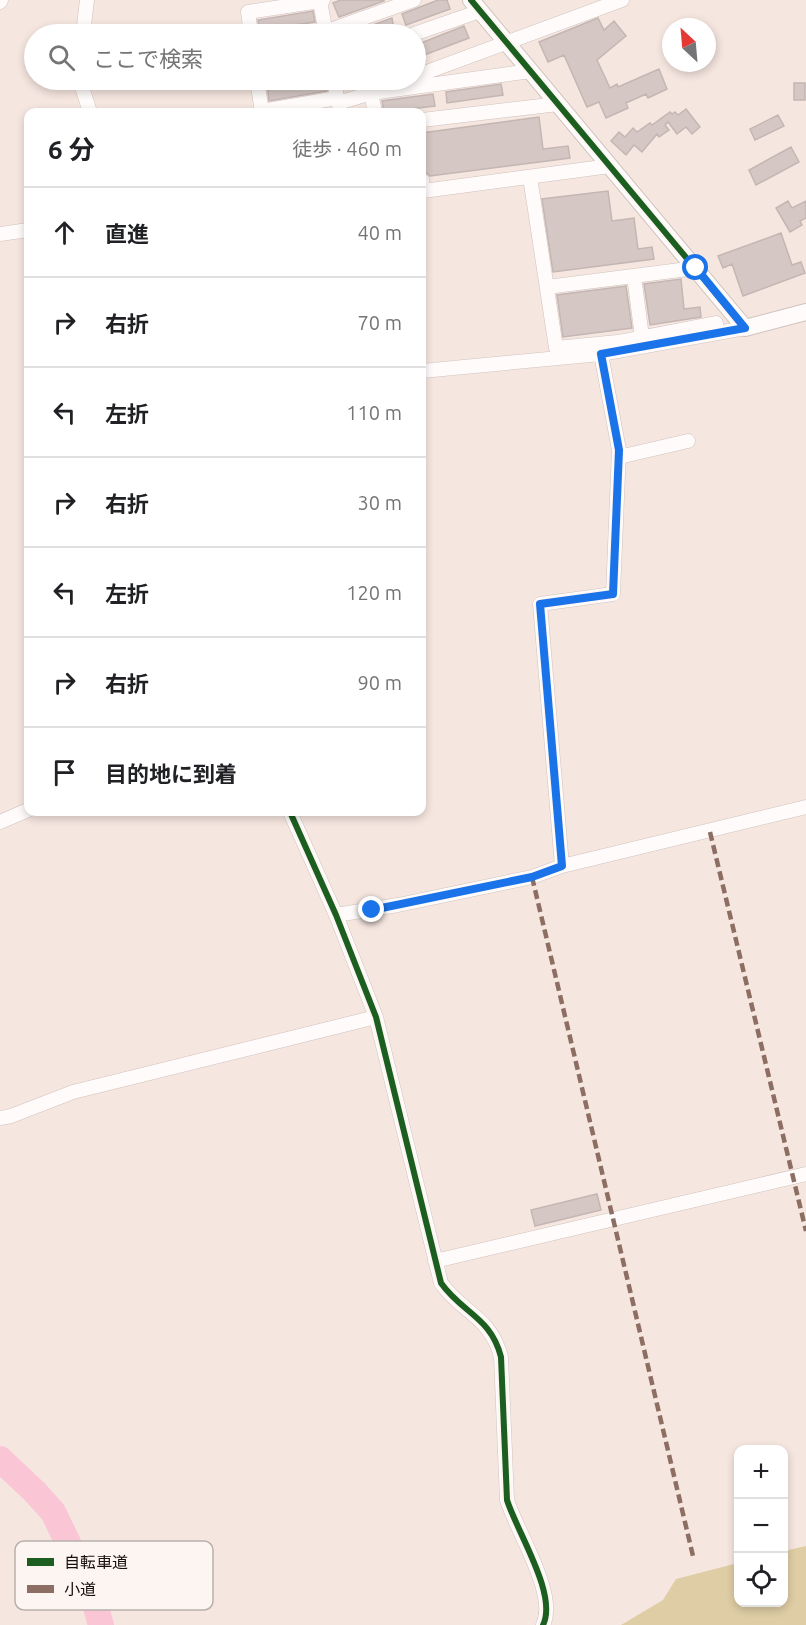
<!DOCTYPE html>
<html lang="ja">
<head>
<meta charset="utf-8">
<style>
  :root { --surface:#fff; --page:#f6f6f6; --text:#202124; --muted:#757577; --line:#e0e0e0 }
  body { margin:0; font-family:Ubuntu,"Noto Sans JP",sans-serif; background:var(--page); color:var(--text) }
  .controls { position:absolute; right:18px; bottom:18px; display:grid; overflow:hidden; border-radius:12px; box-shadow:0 3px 9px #0003 }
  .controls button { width:54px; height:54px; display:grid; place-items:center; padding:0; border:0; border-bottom:2px solid var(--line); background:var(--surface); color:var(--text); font:30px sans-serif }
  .compass { position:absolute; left:662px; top:18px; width:54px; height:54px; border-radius:50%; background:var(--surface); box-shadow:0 3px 9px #0003; rotate:334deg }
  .stop { position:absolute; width:18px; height:18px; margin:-14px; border:4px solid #1a73e8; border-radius:50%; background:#fff }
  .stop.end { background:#1a73e8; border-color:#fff; box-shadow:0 2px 6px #0008 }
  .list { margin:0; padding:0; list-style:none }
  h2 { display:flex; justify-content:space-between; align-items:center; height:78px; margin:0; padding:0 24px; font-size:26px }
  h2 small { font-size:20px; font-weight:400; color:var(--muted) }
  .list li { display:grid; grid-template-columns:39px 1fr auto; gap:18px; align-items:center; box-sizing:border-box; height:90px; padding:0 24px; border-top:2px solid var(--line) }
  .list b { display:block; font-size:22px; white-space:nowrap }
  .list em { font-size:20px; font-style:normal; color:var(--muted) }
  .icon { flex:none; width:33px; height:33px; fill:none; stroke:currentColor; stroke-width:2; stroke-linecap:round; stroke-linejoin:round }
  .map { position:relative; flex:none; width:806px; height:1625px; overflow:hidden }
  .search { position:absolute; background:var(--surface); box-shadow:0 3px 9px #0003; left:24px; top:24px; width:402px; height:66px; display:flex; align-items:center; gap:15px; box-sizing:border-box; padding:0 21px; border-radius:33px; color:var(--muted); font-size:22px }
  .panel { position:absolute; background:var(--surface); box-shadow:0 3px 9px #0003; left:24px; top:108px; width:402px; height:708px; border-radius:12px }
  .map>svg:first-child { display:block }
  .green { fill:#dfcda5 }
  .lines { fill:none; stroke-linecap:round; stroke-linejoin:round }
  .river { stroke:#fac6d6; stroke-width:26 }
  .building { fill:#d5c7c3; stroke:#c4b6b3; stroke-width:1.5 }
  .minor-casing { stroke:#d0c2bd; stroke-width:15 }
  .tertiary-casing { stroke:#d0c2bd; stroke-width:18 }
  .minor { stroke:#fefbfa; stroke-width:14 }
  .tertiary { stroke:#fefbfa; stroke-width:16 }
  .quiet { stroke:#8d6e63; stroke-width:4.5; stroke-dasharray:9 4.5; stroke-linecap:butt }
  .cycleway-casing { stroke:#fcf5f2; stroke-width:10 }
  .cycleway { stroke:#1b5e20; stroke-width:6 }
  .route { stroke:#1a73e8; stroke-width:8 }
  .key { fill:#fcf5f2; stroke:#b8b0ac; stroke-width:1.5 }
  .key-label { font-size:16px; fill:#190e09 }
</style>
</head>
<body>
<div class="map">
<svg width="806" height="1625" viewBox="0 0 806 1625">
  <rect width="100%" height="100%" fill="#f6e6e0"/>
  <!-- green -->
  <path class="green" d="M806 1546V1625H621L663 1600 676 1579 738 1563V1602H784V1551Z"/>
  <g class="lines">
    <!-- river -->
    <path class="river" d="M0 1459 35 1492 53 1512 91 1590 101 1625"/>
  </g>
  <!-- building -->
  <path class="building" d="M341 0H384V1L339 17 333 3Z
    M438 0H447L450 9 406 25 402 14Z
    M313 11 315 22 260 30 258 20Z
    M392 18 394 29 381 34H348Z
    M598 18 604 30 614 21 626 36 597 60 610 88 617 84 618 87 659 69 667 89 648 98 646 94 626 103 628 108 606 118 599 102 587 107 564 55 548 62 539 42Z
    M464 26 469 38 419 57 416 45Z
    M287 80H325L327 91 269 101 267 83Z
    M794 83H805V100H794Z
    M501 84 503 95 447 103 446 92Z
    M433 94 435 106 384 112 382 101Z
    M686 109 700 127 692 134 686 127 677 134 668 122 665 125 669 130 659 137 657 134 642 152 634 145 626 155 611 141 619 132 625 137 633 128 637 132 650 123 652 125 670 112 672 114 675 112 678 115Z
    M778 115 784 126 755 140 750 129Z
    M539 117 543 149 568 146 570 158 430 176 425 172 422 133Z
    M791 147 799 162 756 185 749 170Z
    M608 191 612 221 634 218 638 249 652 247 654 259 553 272 542 199Z
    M788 201 792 208 806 201V218L800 221 802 225 790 232 776 208Z
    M781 233 792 265 801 262 805 273 743 296 732 264 723 268 718 256Z
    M681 279 684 309 700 307 701 317 650 325 644 284Z
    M626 286 632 328 563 337 557 295Z
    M597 1194 601 1210 535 1226 531 1210Z"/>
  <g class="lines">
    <defs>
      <path id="minor" d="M323 0 320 1 326 34
        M0 2 1 0
        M83 34 87 0
        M251 34 248 12 320 1
        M319 34 414 0
        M414 34 480 11
        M416 76 622 0
        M81 80 82 87 90 112
        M257 80 262 112
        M334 80 338 103 371 93 375 112
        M371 93 531 71
        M262 111 337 98
        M422 120 558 104
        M530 177 556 348 618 342 716 323
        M422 180 423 191 610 166
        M0 234 28 230
        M634 276 642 337
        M547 287 696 268
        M422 371 601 354 745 328
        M619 457 688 441
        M290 812 336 915 376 1017 441 1283C462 1313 491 1317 501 1357L507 1500C517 1532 558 1595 543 1625
        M0 822 28 810
        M562 866 540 604 613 594 619 450 601 354
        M336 915 398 905 532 877 562 866 806 807
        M0 1118 11 1116 73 1092 376 1017
        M435 1261 806 1174"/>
      <path id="tertiary" d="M471 0 745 328 806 312"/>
    </defs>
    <!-- minor casing -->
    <use href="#minor" class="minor-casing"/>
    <!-- tertiary casing -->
    <use href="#tertiary" class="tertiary-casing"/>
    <!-- minor -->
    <use href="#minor" class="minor"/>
    <!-- tertiary -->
    <use href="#tertiary" class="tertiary"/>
    <!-- quiet -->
    <path class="quiet" d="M710 832 806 1231
      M532 877 693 1556"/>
    <defs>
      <path id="cycleway" d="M471 0 745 328
        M290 812 336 915 376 1017 441 1283C462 1313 491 1317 501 1357L507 1500C517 1532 558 1595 543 1625
        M562 866 540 604 613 594 619 450 601 354"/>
    </defs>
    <!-- cycleway casing -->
    <use href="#cycleway" class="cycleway-casing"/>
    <!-- cycleway -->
    <use href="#cycleway" class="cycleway"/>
  </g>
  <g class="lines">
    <!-- route -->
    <path class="route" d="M372 910 532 877 562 866 540 604 613 594 619 450 601 354 745 328 696 268"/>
  </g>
  <!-- legend -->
  <rect x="15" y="1541" width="198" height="69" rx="9" class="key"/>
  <rect x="27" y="1558" width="27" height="8" fill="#1b5e20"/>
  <rect x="27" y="1585" width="27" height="8" fill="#8d6e63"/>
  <g class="key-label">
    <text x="64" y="1568">自転車道</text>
    <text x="64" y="1595">小道</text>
  </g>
</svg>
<div class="controls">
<button>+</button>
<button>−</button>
<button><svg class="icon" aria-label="locate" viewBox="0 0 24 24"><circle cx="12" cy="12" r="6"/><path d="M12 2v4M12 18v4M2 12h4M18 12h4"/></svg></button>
</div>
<svg class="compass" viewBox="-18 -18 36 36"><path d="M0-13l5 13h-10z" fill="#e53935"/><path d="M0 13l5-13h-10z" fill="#757577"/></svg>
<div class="stop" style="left:696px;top:268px"></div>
<div class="stop end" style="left:372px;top:910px"></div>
<div class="search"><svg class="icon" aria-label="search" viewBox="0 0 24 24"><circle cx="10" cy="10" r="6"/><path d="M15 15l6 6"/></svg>ここで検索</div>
<section class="panel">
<h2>6 分<small>徒歩 · 460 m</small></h2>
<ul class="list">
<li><svg class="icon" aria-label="ahead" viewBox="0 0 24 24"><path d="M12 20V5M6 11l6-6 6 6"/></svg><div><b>直進</b></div><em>40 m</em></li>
<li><svg class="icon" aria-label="right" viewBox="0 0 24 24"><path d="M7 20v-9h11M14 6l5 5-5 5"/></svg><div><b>右折</b></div><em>70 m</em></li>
<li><svg class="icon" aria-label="left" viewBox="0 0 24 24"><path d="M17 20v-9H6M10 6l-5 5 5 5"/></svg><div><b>左折</b></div><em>110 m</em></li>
<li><svg class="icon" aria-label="right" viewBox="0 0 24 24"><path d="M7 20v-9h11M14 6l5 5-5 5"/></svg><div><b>右折</b></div><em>30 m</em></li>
<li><svg class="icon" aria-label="left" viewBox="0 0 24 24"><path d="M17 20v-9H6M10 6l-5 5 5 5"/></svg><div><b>左折</b></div><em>120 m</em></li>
<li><svg class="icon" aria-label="right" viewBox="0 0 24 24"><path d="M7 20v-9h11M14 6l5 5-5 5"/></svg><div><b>右折</b></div><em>90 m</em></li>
<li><svg class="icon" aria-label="arrive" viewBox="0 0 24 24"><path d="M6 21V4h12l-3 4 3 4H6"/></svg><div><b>目的地に到着</b></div></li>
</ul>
</section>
</div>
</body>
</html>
